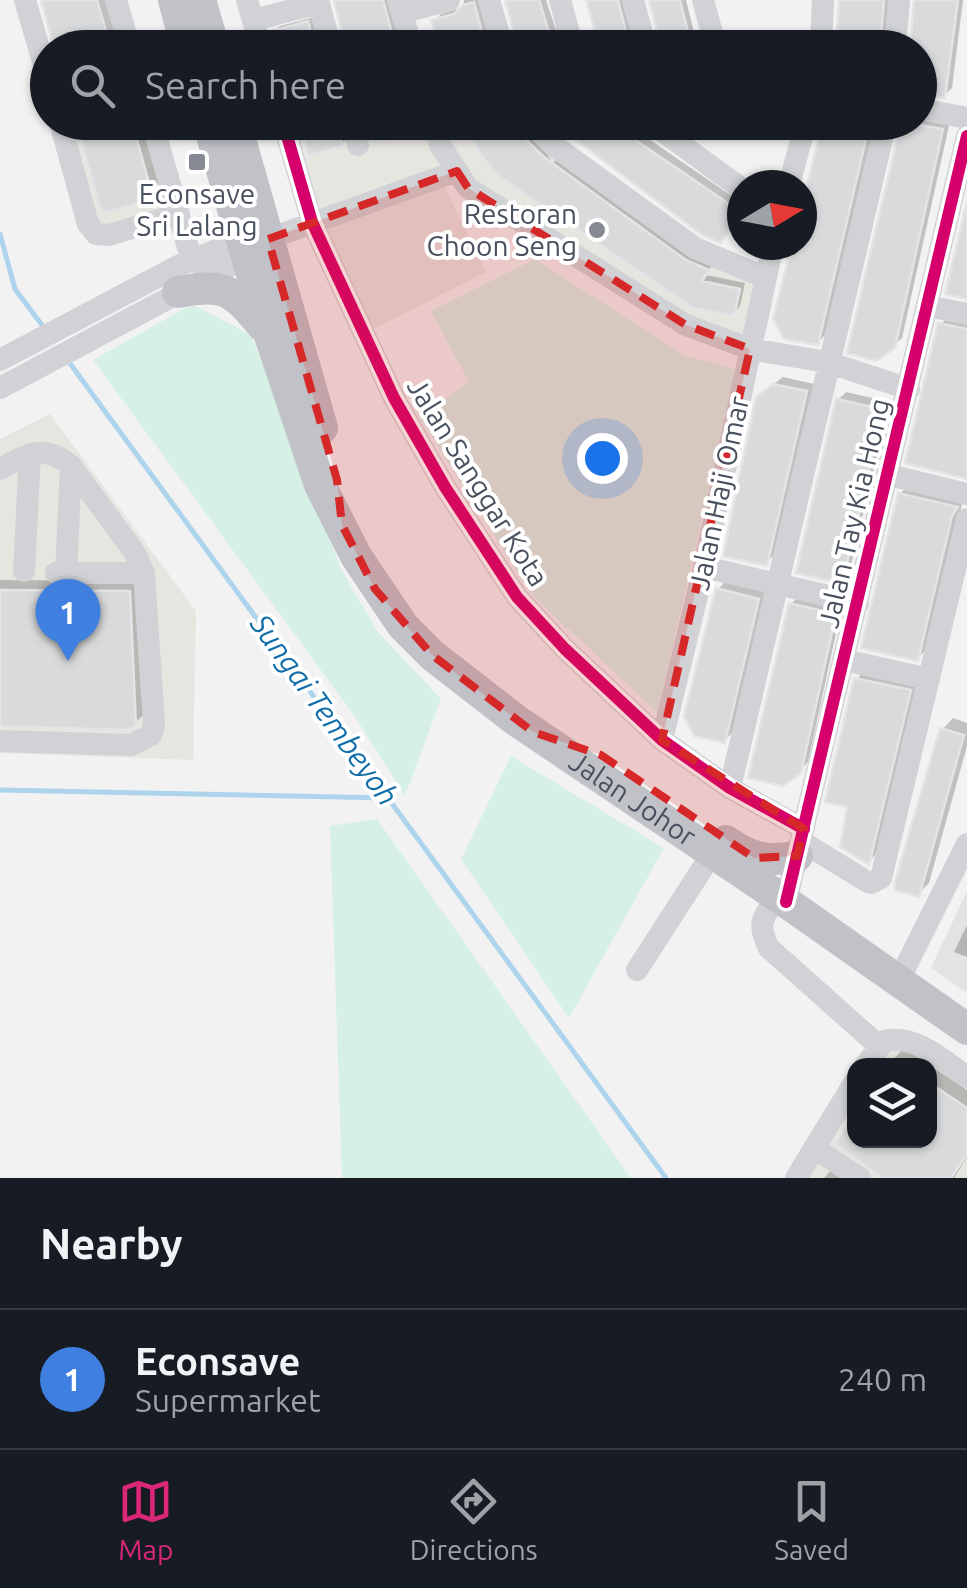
<!DOCTYPE html>
<html lang="en">
<head>
<meta charset="utf-8">
<style>
  :root { --surface:#171b24; --page:#20242c; --text:#f1f3f6; --muted:#9ea1a6; --line:#363941; --accent:#db2777 }
  body { margin:0; font-family:Ubuntu,sans-serif; background:var(--page); color:var(--text) }
  .controls { position:absolute; right:30px; bottom:30px; display:grid; overflow:hidden; border-radius:20px; box-shadow:0 2px 8px #0004 }
  .controls button { width:90px; height:90px; display:grid; place-items:center; padding:0; border:0; border-bottom:2px solid var(--line); background:var(--surface); color:var(--text); font:50px sans-serif }
  .compass { position:absolute; left:727px; top:170px; width:90px; height:90px; border-radius:50%; background:var(--surface); box-shadow:0 2px 8px #0004; rotate:80deg }
  .you { position:absolute; left:602px; top:458px; width:35px; height:35px; margin:-25px; border:8px solid #fff; border-radius:50%; background:#1a73e8; box-shadow:0 0 0 15px #1a73e833 }
  .badge { display:grid; place-items:center; width:65px; height:65px; border-radius:50%; background:var(--accent); color:#fff; font-size:32px; font-weight:700 }
  .pin { position:absolute; translate:-50% -82px; filter:drop-shadow(0 2px 5px #0008) }
  .pin::after { content:''; position:absolute; top:52px; width:35px; height:30px; background:inherit; clip-path:polygon(0 0,100% 0,50% 100%) }
  .list { margin:0; padding:0; list-style:none }
  h2 { display:flex; justify-content:space-between; align-items:center; height:130px; margin:0; padding:0 40px; font-size:42px }
  h2 small { font-size:32px; font-weight:400; color:var(--muted) }
  .list li { display:grid; grid-template-columns:65px 1fr auto; gap:30px; align-items:center; box-sizing:border-box; height:140px; padding:0 40px; border-top:2px solid var(--line) }
  .list b { display:block; font-size:38px; white-space:nowrap }
  .list p { margin:0; font-size:32px; white-space:nowrap; color:var(--muted) }
  .list em { font-size:32px; font-style:normal; color:var(--muted) }
  .icon { flex:none; width:55px; height:55px; fill:none; stroke:currentColor; stroke-width:2; stroke-linecap:round; stroke-linejoin:round }
  .map { position:relative; flex:none; width:967px; height:1178px; overflow:hidden }
  .search { position:absolute; background:var(--surface); box-shadow:0 2px 8px #0004; left:30px; right:30px; top:30px; height:110px; display:flex; align-items:center; gap:25px; box-sizing:border-box; padding:0 35px; border-radius:55px; color:var(--muted); font-size:38px }
  .sheet { height:270px; background:var(--surface) }
  nav { display:flex; justify-content:space-around; align-items:center; box-sizing:border-box; height:140px; border-top:2px solid var(--line); background:var(--surface); font-size:28px; color:var(--muted) }
  nav a { display:grid; justify-items:center; gap:5px }
  nav .on { color:var(--accent) }
  .map>svg:first-child { display:block }
  .commercial { fill:#e6e5e0 }
  .education { fill:#e4e3e4 }
  .green { fill:#d7f0e5 }
  .shadow { fill:#0003 }
  .lines { fill:none; stroke-linecap:round; stroke-linejoin:round }
  .stream { stroke:#add4ec; stroke-width:5 }
  .building { fill:#d9dadc; stroke:#e3e4e5; stroke-width:2.5 }
  .minor { stroke:#d0d2d5; stroke-width:22 }
  .highway { stroke:#c0c2c8; stroke-width:32 }
  .cycleway-casing { stroke:#fff; stroke-width:19 }
  .cycleway { stroke:#d6006c; stroke-width:12 }
  .marked { fill:#d62828; fill-opacity:0.2; stroke:#d62828; stroke-width:8; stroke-dasharray:20 12; stroke-linejoin:round }
  .poi-dot { fill:#848992; stroke:#fff; stroke-width:4 }
  .labels { text-anchor:middle; stroke-width:8; stroke-linejoin:round; paint-order:stroke }
  .poi-label { font-size:28px; fill:#49505e; stroke:#fff }
  .street-label { font-size:28px; fill:#49505e; stroke:#fff }
  .water-label { font-size:30px; font-style:italic; fill:#116ea9; stroke:#fff }
</style>
</head>
<body>
<div class="map">
<svg width="967" height="1178" viewBox="0 0 967 1178">
  <rect width="100%" height="100%" fill="#f2f2f2"/>
  <!-- commercial -->
  <path class="commercial" d="M56 123H158L185 216 103 240Z
    M277 123H427L446 190 486 272 359 336Z
    M440 123H524L758 279 746 341 687 320 472 183Z
    M50 414 196 611 193 760 0 753V439Z
    M877 1036 967 1069V1178H787L854 1072V1140H930V1066L859 1065Z"/>
  <!-- education -->
  <path class="education" d="M967 891V993L931 968Z"/>
  <!-- green -->
  <path class="green" d="M535 259 683 355 737 370 657 712 532 595 420 418 469 382 431 311Z
    M192 304 251 335 342 571 378 632 441 699 405 796 354 715 93 360Z
    M511 756 664 848 569 1018 461 859Z
    M377 819 631 1178H342L330 826Z"/>
  <!-- shadow -->
  <path class="shadow" d="M43 0H110L123 48H57Z
    M336 0H391L404 48H348Z
    M464 0H479L493 48H442L434 21 441 14 463 7Z
    M507 0H546L562 48H519Z
    M588 0H623L636 48H602Z
    M651 0H686L698 48H662Z
    M842 0H890L891 48H838Z
    M916 0H963L952 88 944 96 920 92Z
    M314 17 324 48H278L274 31 280 26Z
    M920 111 950 121 902 338 893 346 902 122H920Z
    M78 122H145L161 177 156 187 144 199Z
    M301 122H344L347 138 342 144Z
    M466 122H524L553 163 559 157 713 263 706 275 745 283 740 306 733 313Z
    M554 122H624L742 203V210L727 233H704Z
    M826 122H875L825 335 817 343 795 245H802V216Z
    M949 316 967 319V476L940 325Z
    M783 377 814 384 774 555 766 563 767 389Z
    M846 392 877 399 886 417 849 573 841 581 838 400Z
    M908 486 963 500 925 651 917 658 900 494Z
    M0 580 140 581 146 712 135 723H0Z
    M726 581 766 591 732 733 724 741 718 589Z
    M799 596 842 606 808 762 799 771 791 604Z
    M864 671 917 683 876 854 868 862 857 679Z
    M953 718 967 723V746L929 883 918 894 942 730Z
    M967 925V957L954 952Z
    M904 1048 967 1090V1157L954 1178H888L838 1143 854 1114V1140H930V1066H887Z
    M837 1164 860 1178H824Z"/>
  <g class="lines">
    <!-- stream -->
    <path class="stream" d="M0 234 15 289 45 329
      M66 358 666 1178
      M0 790 387 798"/>
  </g>
  <!-- building -->
  <path class="building" d="M41 0H97L111 48H54Z
    M334 0H383L396 48H346Z
    M505 0H539L554 48H518Z
    M586 0H618L630 48H600Z
    M649 0H680L692 48H661Z
    M839 0H884L880 48H836Z
    M914 0H958L945 98 920 94V48H910Z
    M474 2 486 48H439L431 20 454 14 463 5Z
    M308 21 315 48H276L272 31Z
    M76 122H132L151 190 145 201 107 212 100 209Z
    M299 122H337L343 146 308 156Z
    M368 122H418L420 130 373 143Z
    M462 122H515L519 133 544 157 686 260 709 270 702 281 740 289 734 316 693 308 500 177 482 157Z
    M552 122H609L741 212 721 243 702 235Z
    M823 122H870L818 345 784 339 773 319 792 245H802V206Z
    M901 122 943 129 895 348 876 361 847 353Z
    M967 202V299L945 294Z
    M938 323 967 329V479L905 463Z
    M773 384 807 391 767 566 723 556 756 397Z
    M836 399 869 406 880 426 842 584 796 573Z
    M898 493 958 507 952 516 918 661 861 648Z
    M716 588 759 599 725 743 694 736 684 716Z
    M0 590 130 591 136 726 128 730 0 726Z
    M789 603 836 614 801 773 783 786 748 778Z
    M854 678 911 690 869 865 840 847 847 807 825 802Z
    M940 728 964 735 919 897 895 890V882Z
    M930 1083 967 1108V1154L951 1178H882L835 1144 854 1111V1140H930Z"/>
  <g class="lines">
    <!-- minor -->
    <path class="minor" d="M25 0 48 79
      M116 0 130 48
      M247 0 261 48
      M318 0 331 48
      M398 0 412 48
      M489 0 503 48
      M560 0 573 48
      M633 0 646 48
      M703 0 716 48
      M402 13 449 0
      M253 20 319 3
      M821 48 823 0
      M895 48 899 0
      M920 109 967 118
      M60 122 88 224 96 234 109 235 179 214
      M152 122 192 261
      M283 122 312 222 394 398 445 487 517 597 565 649 662 740 730 788 804 829
      M352 122 358 145
      M433 122 440 145 468 188 686 325 750 349 827 362 909 389
      M530 122 553 145 695 248 764 277
      M650 122 742 189
      M789 185 806 122
      M928 306 967 314
      M0 360 178 266 241 240 268 239 457 171
      M0 388 246 257 256 249
      M0 469C28 454 44 443 71 466L135 553 144 573 154 725 151 735 131 745 0 741
      M889 475 967 494
      M704 567 858 603
      M24 571 30 454
      M56 573H144
      M66 573 71 466
      M844 660 929 679
      M662 740 704 567 773 245
      M730 788C783 566 832 344 886 122
      M801 841 866 881 871 883 881 878 967 519
      M778 896C763 918 756 922 769 948L879 1046
      M786 902 967 136
      M637 970 713 852
      M898 982 967 844
      M865 1066 884 1041C916 1034 943 1060 967 1077
      M814 1148 860 1178
      M796 1178 854 1083"/>
    <!-- highway -->
    <g class="highway">
      <path d="M174 0 187 48"/>
      <path d="M200 0 214 48"/>
      <path id="s1" d="M208 122 269 333 320 485 356 556 403 626 432 655 517 721 786 902 967 1029"/>
      <path d="M235 122 322 428"/>
      <path d="M178 292C226 283 232 290 263 326"/>
      <path d="M726 841C750 858 769 863 797 856"/>
    </g>
    <defs>
      <path id="cycleway" d="M283 122 312 222 394 398 445 487 517 597 565 649 662 740 730 788 804 829
        M786 902 967 136"/>
    </defs>
    <!-- cycleway casing -->
    <use href="#cycleway" class="cycleway-casing"/>
    <!-- cycleway -->
    <use href="#cycleway" class="cycleway"/>
  </g>
  <!-- marked area -->
  <path class="marked" d="M457 171 468 188 686 325 750 349 662 740 804 829 797 856 754 858 601 755 533 732 432 655 375 589 342 525 337 480 268 239Z"/>
  <!-- markers -->
  <g class="poi-dot">
    <rect x="187" y="152" width="20" height="20" rx="5"/>
    <circle cx="597" cy="230" r="10"/>
  </g>
  <g class="labels">
    <!-- poi labels -->
    <g class="poi-label">
      <text x="197" y="204">Econsave<tspan x="197" dy="32">Sri Lalang</tspan></text>
      <text x="577" y="224" text-anchor="end">Restoran<tspan x="577" dy="32">Choon Seng</tspan></text>
    </g>
    <!-- street labels -->
    <g class="street-label">
      <text transform="translate(478 482) rotate(58)" y="10">Jalan Sanggar Kota</text>
      <text transform="translate(719 493) rotate(-78)" y="10">Jalan Haji Omar</text>
      <text transform="translate(854 513) rotate(-77)" y="10">Jalan Tay Kia Hong</text>
      <text dy="10" stroke="none"><textPath href="#s1" startOffset="832">Jalan Johor</textPath></text>
    </g>
    <!-- water labels -->
    <g class="water-label">
      <text transform="translate(324 710) rotate(54)" y="10">Sungai Tembeyoh</text>
    </g>
  </g>
</svg>
<div class="controls">
<button><svg class="icon" aria-label="layers" viewBox="0 0 24 24"><path d="M12 4l9 5-9 5-9-5zM3 14l9 5 9-5"/></svg></button>
</div>
<svg class="compass" viewBox="-18 -18 36 36"><path d="M0-13l5 13h-10z" fill="#e53935"/><path d="M0 13l5-13h-10z" fill="#9ea1a6"/></svg>
<div class="you"></div>
<div class="pin badge" style="left:68px;top:661px;background:#3f7fe0">1</div>
<div class="search"><svg class="icon" aria-label="search" viewBox="0 0 24 24"><circle cx="10" cy="10" r="6"/><path d="M15 15l6 6"/></svg>Search here</div>
</div>
<section class="sheet">
<h2>Nearby<small></small></h2>
<ul class="list">
<li><span class="badge" style="background:#3f7fe0">1</span><div><b>Econsave</b><p>Supermarket</p></div><em>240 m</em></li>
</ul>
</section>
<nav>
<a class="on"><svg class="icon" aria-label="map" viewBox="0 0 24 24"><path d="M3 6l6-2 6 2 6-2v14l-6 2-6-2-6 2zM9 4v14M15 6v14"/></svg>Map</a>
<a><svg class="icon" aria-label="directions" viewBox="0 0 24 24"><path d="M12 3l9 9-9 9-9-9zM9 14v-3h6M13 9l2 2-2 2"/></svg>Directions</a>
<a><svg class="icon" aria-label="saved" viewBox="0 0 24 24"><path d="M7 4h10v16l-5-4-5 4z"/></svg>Saved</a>
</nav>
</body>
</html>
